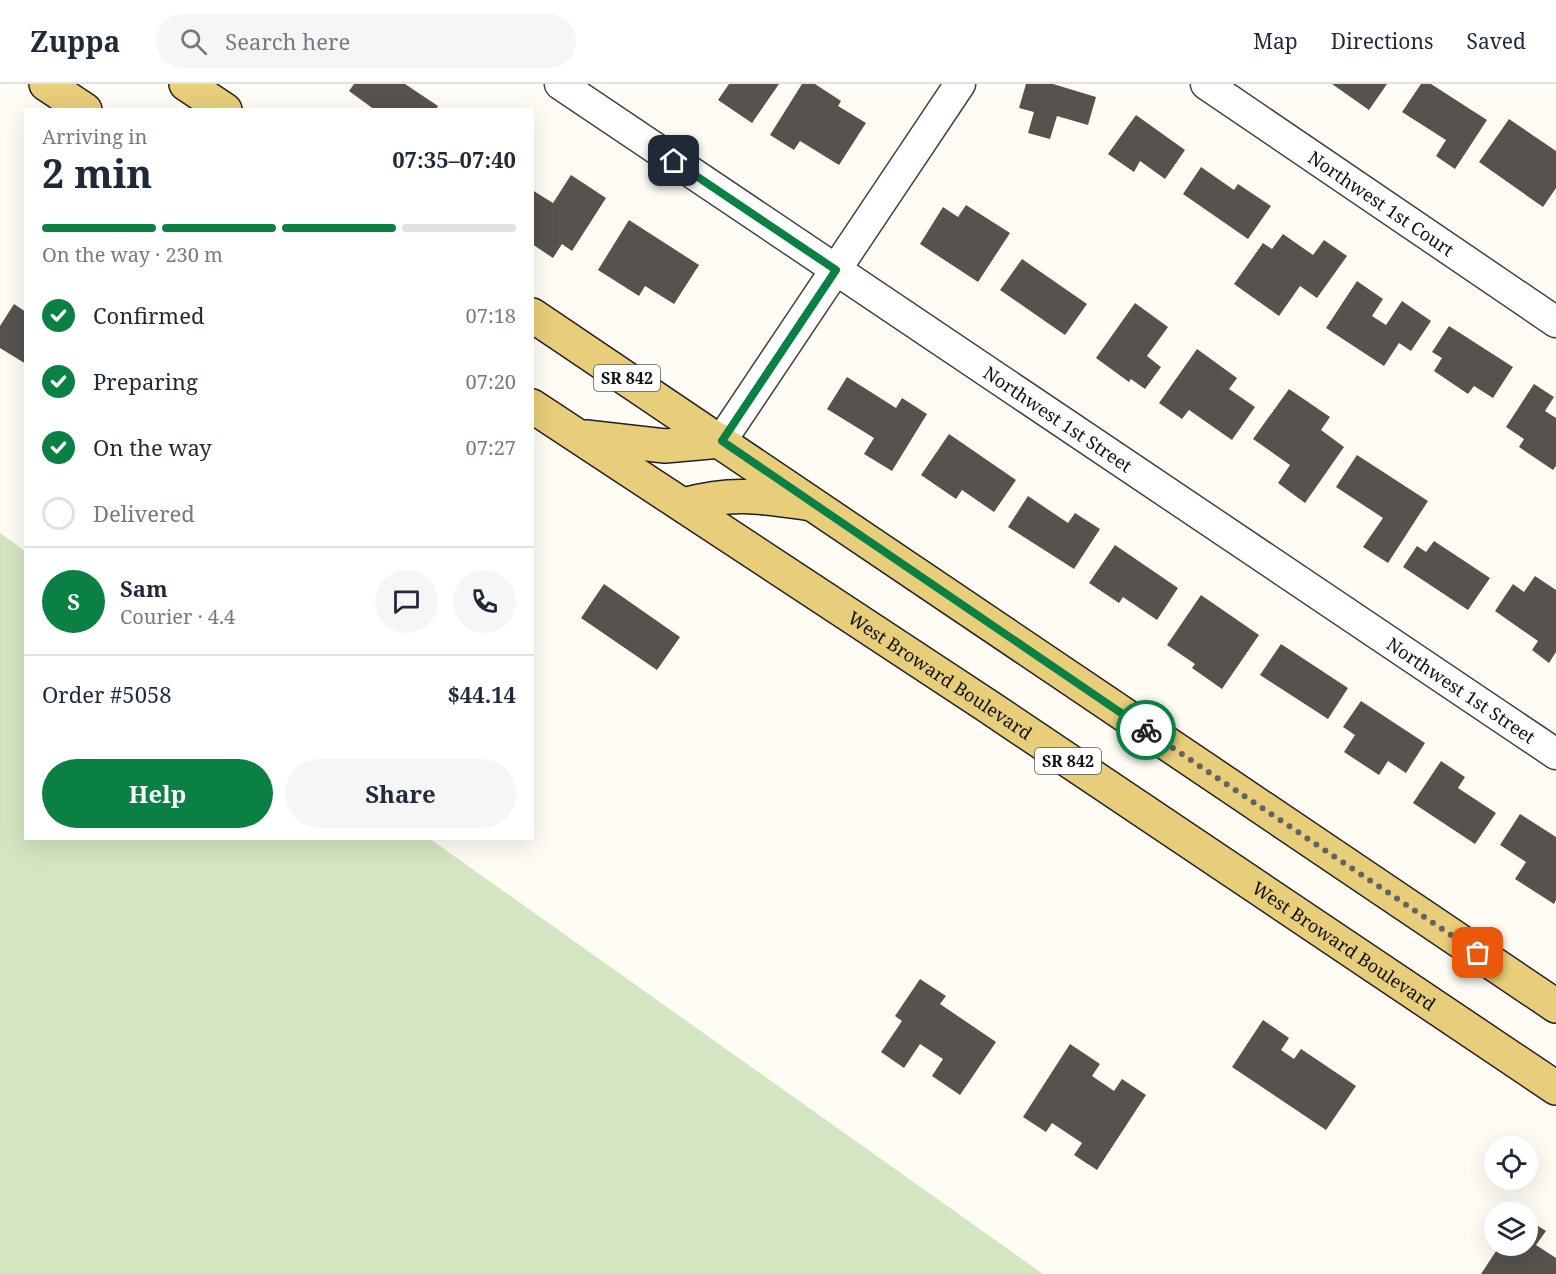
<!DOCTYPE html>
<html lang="en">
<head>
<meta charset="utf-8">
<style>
  body { margin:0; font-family:"Noto Serif",serif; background:#f6f6f7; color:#1f2937; height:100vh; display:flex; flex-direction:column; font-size:22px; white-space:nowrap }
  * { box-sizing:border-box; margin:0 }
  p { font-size:20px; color:#747a83 }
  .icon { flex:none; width:33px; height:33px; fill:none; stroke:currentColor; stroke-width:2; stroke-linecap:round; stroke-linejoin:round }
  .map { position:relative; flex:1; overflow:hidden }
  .drawer { position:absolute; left:24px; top:24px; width:510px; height:732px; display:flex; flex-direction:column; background:#fff; border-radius:0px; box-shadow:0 6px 24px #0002 }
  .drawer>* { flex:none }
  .buttons { position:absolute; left:1484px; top:1052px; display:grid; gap:12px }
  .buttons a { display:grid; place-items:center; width:54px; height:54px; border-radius:50%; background:#fff; box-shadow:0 6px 24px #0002; font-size:30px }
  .pin { position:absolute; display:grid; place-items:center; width:51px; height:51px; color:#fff; margin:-26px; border-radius:12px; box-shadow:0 3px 9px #0006 }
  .courier { position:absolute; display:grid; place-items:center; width:60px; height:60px; margin:-30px; border:4px solid #0b8043; border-radius:50%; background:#fff; color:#222; box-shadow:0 2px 8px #0007 }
  .overview em { font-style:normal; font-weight:700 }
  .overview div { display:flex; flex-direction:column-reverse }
  .overview { display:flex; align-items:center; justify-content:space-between; height:102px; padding:0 18px }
  h1 { font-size:39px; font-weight:700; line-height:45px }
  .bar { display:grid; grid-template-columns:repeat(4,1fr); gap:9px 6px; align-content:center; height:72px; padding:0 18px }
  .bar i { height:8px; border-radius:4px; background:#e0e1e3 }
  .bar .on { background:#0b8043 }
  .bar p { grid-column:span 4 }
  .line { display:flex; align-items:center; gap:15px; padding:0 18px; border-top:2px solid #e0e1e3 }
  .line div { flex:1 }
  .round { display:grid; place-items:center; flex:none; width:63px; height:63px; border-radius:32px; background:#f6f6f7 }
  ol { padding:0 18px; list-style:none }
  li { display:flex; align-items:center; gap:18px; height:66px }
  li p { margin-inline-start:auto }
  li .icon { padding:6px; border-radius:50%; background:#0b8043; color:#fff; stroke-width:4 }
  li:last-child { color:#747a83 }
  li i { width:33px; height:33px; border:3px solid #e0e1e3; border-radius:50% }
  .cta { display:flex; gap:12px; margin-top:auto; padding:12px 18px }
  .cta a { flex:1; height:69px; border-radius:36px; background:#0b8043; color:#fff; font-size:24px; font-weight:700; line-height:69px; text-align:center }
  .cta a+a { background:#f6f6f7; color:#1f2937 }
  header { display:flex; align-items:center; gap:36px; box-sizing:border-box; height:84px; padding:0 30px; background:#fff; border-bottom:2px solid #e0e1e3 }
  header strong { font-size:28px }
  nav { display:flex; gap:33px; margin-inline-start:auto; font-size:21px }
  .search { width:420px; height:54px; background:#f6f6f7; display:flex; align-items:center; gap:15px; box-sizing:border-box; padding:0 21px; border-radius:33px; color:#747a83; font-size:22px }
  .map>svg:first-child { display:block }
  .green { fill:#d4e5c1 }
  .building { fill:#57524e }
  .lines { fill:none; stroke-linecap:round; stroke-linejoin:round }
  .minor-casing { stroke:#434343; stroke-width:33 }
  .major-casing { stroke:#212121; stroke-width:36 }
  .minor { stroke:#fff; stroke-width:30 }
  .major { stroke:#e8ce7a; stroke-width:33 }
  .done { stroke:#636360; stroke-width:6; stroke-dasharray:0 10.8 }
  .route { stroke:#0b8043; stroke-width:8 }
  .labels { text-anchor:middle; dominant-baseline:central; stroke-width:6; stroke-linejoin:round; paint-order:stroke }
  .shield { fill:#fff; stroke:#585858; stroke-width:1.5 }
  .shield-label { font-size:16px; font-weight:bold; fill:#101010 }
  .street-label { font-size:18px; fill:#101010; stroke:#fff }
</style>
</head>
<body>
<header>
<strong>Zuppa</strong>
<div class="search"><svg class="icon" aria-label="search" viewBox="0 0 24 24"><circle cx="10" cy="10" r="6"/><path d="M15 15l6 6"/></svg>Search here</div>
<nav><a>Map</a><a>Directions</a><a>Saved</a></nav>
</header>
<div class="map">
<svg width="1556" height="1190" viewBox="0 0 1556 1190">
  <rect width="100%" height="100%" fill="#fefcf5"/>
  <path class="green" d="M0,449L25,467L26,754L430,755L1043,1190H0Z"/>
  <path class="building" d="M354,0H405L438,22L435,26H375L349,7Z
    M729,0H779L752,39L718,16Z
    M802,0H815L841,17L838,22L866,39L839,81L800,57L794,66L770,51Z
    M1026,0H1053L1096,13L1088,41L1057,32L1050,55L1028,49L1034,28L1019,24Z
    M1332,0H1387L1369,26Z
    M1421,0H1431L1487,36L1455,85L1436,72L1446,56L1402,28Z
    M1136,31L1185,66L1165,95L1140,77L1134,88L1108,70Z
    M1509,35L1556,67V104L1543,123L1479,78Z
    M1201,83L1234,106L1238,100L1271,122L1248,155L1183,110Z
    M571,91L606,114L572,167L562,160L553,174L532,160V106L553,119Z
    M966,121L1010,149L978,198L920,160L943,123L958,133Z
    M629,136L699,181L674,220L645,202L639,212L598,186Z
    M1283,150L1313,171L1324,156L1347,172L1317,214L1300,202L1279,232L1234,200L1263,159L1272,165Z
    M1022,175L1087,220L1065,251L1000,206Z
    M1357,197L1383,215L1372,232L1386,241L1402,217L1431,237L1411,267L1399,259L1384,282L1326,244Z
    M1135,219L1168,243L1147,272L1161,283L1145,305L1131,295L1129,298L1096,274Z
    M14,220L26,228V280L0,264V242Z
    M1449,242L1513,283L1493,314L1474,302L1468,310L1434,287L1442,274L1432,268Z
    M1197,265L1237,294L1229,305L1255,323L1232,356L1189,326L1182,335L1159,319Z
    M847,293L896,324L902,314L927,330L892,387L864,370L874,354L827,325Z
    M1534,300L1554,313L1545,327L1556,334V382L1553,386L1519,363L1524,355L1506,343Z
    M1289,305L1330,333L1321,346L1344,363L1305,419L1278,399L1290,381L1253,355Z
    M949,350L1016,396L994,428L962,406L956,415L921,391Z
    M1357,371L1428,417L1388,479L1363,463L1383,434L1336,403Z
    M1028,412L1068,439L1075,429L1100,445L1074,485L1008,443Z
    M1434,457L1490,494L1468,526L1403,483L1417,462L1426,468Z
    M1115,461L1178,504L1157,536L1123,513L1119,519L1089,499Z
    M1535,492L1556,506V568L1549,579L1532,566L1538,557L1495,527L1513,500L1524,508Z
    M604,500L680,553L657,586L581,534Z
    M1201,511L1259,551L1222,605L1192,584L1195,580L1167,561Z
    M1281,560L1348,604L1328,635L1260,591Z
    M1361,617L1425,659L1406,689L1388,677L1379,691L1344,668L1355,651L1343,643Z
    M1441,677L1465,693L1458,704L1496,729L1475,760L1413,719Z
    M1520,730L1556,753V816L1554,820L1515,795L1526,778L1500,761Z
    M920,895L946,912L940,920L996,958L960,1011L932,992L943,975L920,960L904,984L881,968L902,937L895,932Z
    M1263,936L1289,954L1281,966L1294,975L1301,965L1356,1002L1326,1046L1232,983Z
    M1070,960L1100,980L1092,992L1114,1007L1122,995L1146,1011L1097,1086L1074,1071L1082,1059L1052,1039L1046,1048L1023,1033Z
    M1527,1135L1546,1147L1536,1161L1556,1174V1190H1481L1500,1161H1527Z"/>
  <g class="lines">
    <defs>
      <g id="minor">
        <path id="s1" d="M560,0L1556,670"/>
        <path id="s2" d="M1206,0L1556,238"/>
        <path d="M721,357L960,0"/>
      </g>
      <g id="major">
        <path d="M46,0L85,26"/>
        <path d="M186,0L225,26"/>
        <path d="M532,231L1556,922"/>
        <path id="s3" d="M532,322L986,621L1556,1004"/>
        <path d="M586,353L665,362L721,357"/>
        <path d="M683,421C731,408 757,412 805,419"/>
      </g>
    </defs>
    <use href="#minor" class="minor-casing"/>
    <use href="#major" class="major-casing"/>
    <use href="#minor" class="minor"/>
    <use href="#major" class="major"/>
  </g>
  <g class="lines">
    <path class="done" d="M1146,646L1478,869"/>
    <path class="route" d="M674,77L836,186L722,357L1146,646"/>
  </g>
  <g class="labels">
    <g class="shield">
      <rect x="594" y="281" width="66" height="26" rx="4.5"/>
      <rect x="1035" y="664" width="66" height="26" rx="4.5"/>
    </g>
    <g class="shield-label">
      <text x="627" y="294">SR 842</text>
      <text x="1068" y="677">SR 842</text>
    </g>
    <g class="street-label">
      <text stroke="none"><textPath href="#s2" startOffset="212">Northwest 1st Court</textPath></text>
      <text stroke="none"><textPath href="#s1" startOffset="600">Northwest 1st Street</textPath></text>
      <text stroke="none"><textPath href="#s3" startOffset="489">West Broward Boulevard</textPath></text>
      <text stroke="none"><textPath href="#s1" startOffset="1086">Northwest 1st Street</textPath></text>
      <text stroke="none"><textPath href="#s3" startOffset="975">West Broward Boulevard</textPath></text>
    </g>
  </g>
</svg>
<div class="buttons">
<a><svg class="icon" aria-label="locate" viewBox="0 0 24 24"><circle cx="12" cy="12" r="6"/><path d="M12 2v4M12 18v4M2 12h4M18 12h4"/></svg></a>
<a><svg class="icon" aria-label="layers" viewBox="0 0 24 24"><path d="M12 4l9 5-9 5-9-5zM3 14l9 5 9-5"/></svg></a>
</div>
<div class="pin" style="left:1478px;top:869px;background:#ea580c"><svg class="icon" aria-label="bag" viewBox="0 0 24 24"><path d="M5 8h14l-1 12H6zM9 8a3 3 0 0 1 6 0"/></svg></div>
<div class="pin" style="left:674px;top:77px;background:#1f2937"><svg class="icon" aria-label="home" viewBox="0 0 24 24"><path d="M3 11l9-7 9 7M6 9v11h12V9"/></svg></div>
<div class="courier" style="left:1146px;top:646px"><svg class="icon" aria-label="bike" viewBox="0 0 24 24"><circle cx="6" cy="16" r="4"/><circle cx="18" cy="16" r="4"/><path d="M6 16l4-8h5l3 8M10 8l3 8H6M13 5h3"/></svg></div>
<section class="drawer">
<div class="overview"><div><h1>2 min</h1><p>Arriving in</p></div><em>07:35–07:40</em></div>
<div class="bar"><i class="on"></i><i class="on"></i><i class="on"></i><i></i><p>On the way · 230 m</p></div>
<ol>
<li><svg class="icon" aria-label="check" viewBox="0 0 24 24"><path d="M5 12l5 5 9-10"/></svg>Confirmed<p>07:18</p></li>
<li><svg class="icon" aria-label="check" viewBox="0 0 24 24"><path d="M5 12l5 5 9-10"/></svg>Preparing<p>07:20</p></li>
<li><svg class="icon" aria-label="check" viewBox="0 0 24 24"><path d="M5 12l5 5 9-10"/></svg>On the way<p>07:27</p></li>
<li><i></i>Delivered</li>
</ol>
<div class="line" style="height:108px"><b class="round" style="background:#0b8043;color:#fff">S</b><div><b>Sam</b><p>Courier · 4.4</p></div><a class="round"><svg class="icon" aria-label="chat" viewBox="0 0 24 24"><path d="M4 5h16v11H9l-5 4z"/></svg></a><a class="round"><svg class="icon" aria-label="phone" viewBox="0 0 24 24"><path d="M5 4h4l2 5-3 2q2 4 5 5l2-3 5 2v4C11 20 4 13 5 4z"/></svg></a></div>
<div class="line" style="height:78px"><div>Order #5058</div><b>$44.14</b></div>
<div class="cta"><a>Help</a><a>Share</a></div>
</section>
</div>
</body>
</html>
